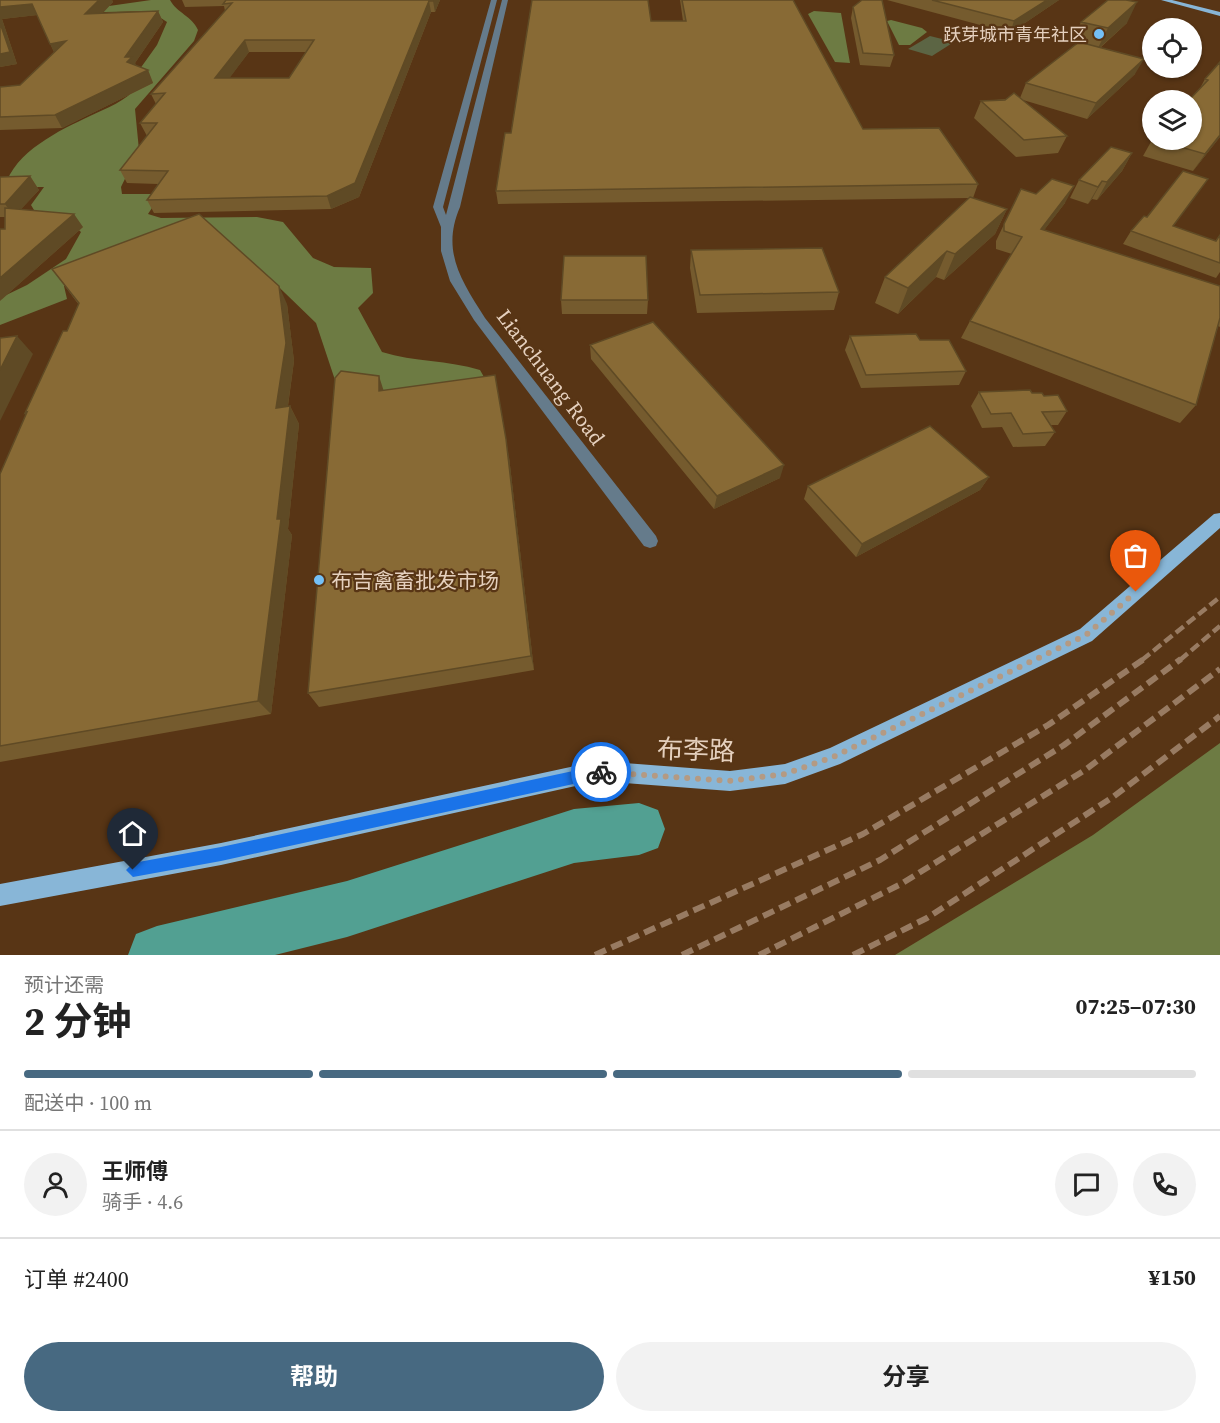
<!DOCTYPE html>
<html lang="zh">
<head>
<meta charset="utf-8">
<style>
  body { margin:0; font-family:"Source Serif 4","Noto Sans SC",serif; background:#f2f2f2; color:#222; height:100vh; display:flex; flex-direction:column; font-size:22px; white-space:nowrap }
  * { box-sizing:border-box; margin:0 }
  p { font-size:20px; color:#767676 }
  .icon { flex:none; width:33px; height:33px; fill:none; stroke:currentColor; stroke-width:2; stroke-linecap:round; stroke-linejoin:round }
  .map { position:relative; height:955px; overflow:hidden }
  .panel { display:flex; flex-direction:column; background:#fff; flex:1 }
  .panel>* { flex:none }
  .tools { position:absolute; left:1142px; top:18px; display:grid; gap:12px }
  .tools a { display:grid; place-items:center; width:60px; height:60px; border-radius:50%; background:#fff; box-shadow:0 2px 4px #0004; font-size:30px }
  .pin { position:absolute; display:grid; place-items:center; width:51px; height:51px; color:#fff; margin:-62px -26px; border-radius:50% 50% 50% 0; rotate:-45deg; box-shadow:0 0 6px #0007 }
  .pin .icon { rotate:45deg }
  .courier { position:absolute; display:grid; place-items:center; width:60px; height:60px; margin:-30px; border:4px solid #1a73e8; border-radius:50%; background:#fff; color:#222; box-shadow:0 2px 8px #0007 }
  .overview em { font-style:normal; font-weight:700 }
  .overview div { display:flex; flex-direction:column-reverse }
  .overview { display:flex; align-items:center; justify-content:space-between; height:102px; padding:0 24px }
  h1 { font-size:39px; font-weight:700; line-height:45px }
  .bar { display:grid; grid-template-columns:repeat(4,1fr); gap:9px 6px; align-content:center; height:72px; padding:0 24px }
  .bar i { height:8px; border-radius:4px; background:#e0e0e0 }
  .bar .selected { background:#476981 }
  .bar p { grid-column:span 4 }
  .line { display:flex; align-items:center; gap:15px; padding:0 24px; border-top:2px solid #e0e0e0 }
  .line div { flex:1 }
  .round { display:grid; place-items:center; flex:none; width:63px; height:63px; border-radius:32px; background:#f2f2f2 }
  .action { display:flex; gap:12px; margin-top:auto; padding:12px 24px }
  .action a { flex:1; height:69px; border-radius:36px; background:#476981; color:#fff; font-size:24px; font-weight:700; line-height:69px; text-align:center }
  .action a+a { background:#f2f2f2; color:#222 }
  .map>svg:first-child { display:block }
  .green { fill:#5c6544 }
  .forest { fill:#6d7b43 }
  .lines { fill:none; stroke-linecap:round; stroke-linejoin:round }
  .river { fill:#52a092; fill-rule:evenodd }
  .minor { fill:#657b8b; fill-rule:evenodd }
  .major { fill:#88b6d7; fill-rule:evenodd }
  .rail-far1 { stroke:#987b62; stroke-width:4.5; stroke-dasharray:10 4.5; stroke-linecap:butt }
  .rail { stroke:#987b62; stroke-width:6; stroke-dasharray:12 6; stroke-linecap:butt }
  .wall { fill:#755b2e; fill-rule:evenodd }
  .shaded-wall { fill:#5f4a25 }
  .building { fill:#886a35; stroke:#5f4a25; stroke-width:1.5; fill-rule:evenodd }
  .route { fill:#1a73e8 }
  .done { stroke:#b49a83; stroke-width:6; stroke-dasharray:0 10.8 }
  .poi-dot { fill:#74c0f6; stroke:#583515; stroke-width:2 }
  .labels { text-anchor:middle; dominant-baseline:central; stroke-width:4.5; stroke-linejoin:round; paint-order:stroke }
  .far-poi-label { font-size:18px; fill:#e5d0be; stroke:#583515; text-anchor:end }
  .street-label { font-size:21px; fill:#e5d0be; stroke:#583515 }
  .poi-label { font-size:21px; fill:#e5d0be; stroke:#583515; text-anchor:start }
  .near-street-label { font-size:26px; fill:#e5d0be; stroke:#583515 }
</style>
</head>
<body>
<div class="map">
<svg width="1220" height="955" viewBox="0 0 1220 955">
  <rect width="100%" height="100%" fill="#583515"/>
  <path class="green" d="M930,36L954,42L932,56L908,49Z"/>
  <path class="forest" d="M151,0H170C177,13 192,16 198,30L194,41L135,109L139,150L121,187L122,194H161L148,214L161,218L257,217L283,222L313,258L334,267L371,268L373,293L358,308L382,352C414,362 448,360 480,370L484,377L407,401L335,380L316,323L255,264L216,235L64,286L67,299L0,325V298L27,285L66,259L81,232L71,223L37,215L31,205L44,187H5C14,152 60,130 90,116C107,108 126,101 138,86L137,73L157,45L167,22L150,11L60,13Z
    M814,11L841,13L850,63L835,62L808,14Z
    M891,20L922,28L927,32L910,45H899L887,21Z
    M1220,743V955H895L1093,835Z"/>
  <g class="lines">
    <path class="river" d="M639,803L658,810L665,829L658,848L639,855L574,863L347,937L275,955H128L136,934L157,926L347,881L574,809Z"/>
    <path class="minor" d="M491,0H497L443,207L446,215L502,0H508L460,207C441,251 461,280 485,318L656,536L658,541L656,546L650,548L644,546L474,320L450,281L441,251V227L433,207Z"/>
    <path class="major" d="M1161,0H1172L1220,12V16Z
      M1220,513V528L1092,641L840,764L785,784L730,791L598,781L221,865L0,906V884L221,843L598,761L730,771L785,764L830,748L1080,629L1214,514Z"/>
    <path class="rail-far1" d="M1142,660L1220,597
      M1180,660L1220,626"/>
    <path class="rail" d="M595,955L863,834L1048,725L1144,659
      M682,955L880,860L1064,745L1181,659
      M759,955L901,884L1085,770L1220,669
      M853,955L927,918L1113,797L1220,716"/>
  </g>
  <path class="wall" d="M0,0H112L113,2L102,13L158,11L163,22L135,63L136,66L148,70L153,83L62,128L0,130V87L20,85L54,52L37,15L2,19L17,64L0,67Z
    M182,0H440L435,12H431L359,197L331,209L154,213L147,200L158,184L127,183L120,170L147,136L140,123L156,104L151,94L225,11L224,6L185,7ZM249,52H306L289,78H229Z
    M680,0H793L863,129L978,184L973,198L1007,209L995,234L944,280L936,277L898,314L875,303L885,277L969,198L498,204L496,191L511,133L651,21H683Z
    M887,0H1059L1010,33Z
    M853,7L894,55L890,67L860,65L851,18Z
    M1081,22L1127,23L1100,48L1135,74L1087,119L1023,100L1067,136L1058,153L1016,157L974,118L981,101L1020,98L1026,83L1076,44L1071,43Z
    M1220,62V137L1193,171L1143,156L1152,140H1191L1199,90L1205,79Z
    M1132,153L1122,171L1097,200L1092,199L1088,204L1070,198L1079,180Z
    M30,176L39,190L21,209L83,227L2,299L5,217H0V177Z
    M1021,189L1065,203L1044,230L1220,286V327L1218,326L1196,405L1180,423L961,338L970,321L1012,254L996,249V241Z
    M1174,226L1215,241L1220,235V272L1216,278L1123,244L1131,231Z
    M691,250L839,292L834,310L697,313L690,268Z
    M52,269L287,304L294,361L288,406H290L299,424L288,529L292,535L271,714L0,762V474L26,415L25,413L67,331L79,305Z
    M561,300H648L647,314H562Z
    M850,336L920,340L966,371L959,385L861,388L845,350Z
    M590,345L780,478L714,509L591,359Z
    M384,390L509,457L534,670L319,707L308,693Z
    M979,392L1032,393L1044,396L1067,411L1058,425H1050L1055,432L1045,446L1013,447L1002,427L982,428L971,406Z
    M989,477L980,490L856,557L804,499L808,486Z"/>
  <path class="shaded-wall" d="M99,0H112L113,2L91,26L85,14Z
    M433,0H440L435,12L433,1Z
    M1047,0H1059L1010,33L1014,21Z
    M429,1L431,12L359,197L331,209L327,196Z
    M1137,2L1127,23L1097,50L1108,28Z
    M32,4L38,15L2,19L17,64L0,67V7Z
    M158,11L163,22L135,63L138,69L133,74L125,57Z
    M245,40L249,52L220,91L215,78Z
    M66,41L56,56L50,44Z
    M1144,59L1135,74L1087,119L1096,103Z
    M148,70L153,83L62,128L55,115Z
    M1220,135V137L1193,171L1205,154Z
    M1132,153L1122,171L1097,200L1107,182Z
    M30,176L39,190L14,217L5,204Z
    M1102,181L1092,199L1088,204L1098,187Z
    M1074,186L1065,203L1032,246L1041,229Z
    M1007,209L995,234L944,280L955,254Z
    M74,214L83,227L0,301V278Z
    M947,251L936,277L898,314L908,288Z
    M279,286L287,304L294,361L285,426L276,408Z
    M17,336L33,354L0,421V370Z
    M379,376L385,395L379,391Z
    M290,406L299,424L288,529L292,535L271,714L258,701L277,519Z
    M506,439L509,457L534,670L531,656Z
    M784,465L780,478L714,509L717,496Z
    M989,477L980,490L856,557L862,544Z"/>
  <path class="building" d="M0,0H99L85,14L158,11L125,57H132L127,62L148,70L55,115L0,117V87L20,85L66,41L50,44L32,4L0,7Z
    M226,0H433V1H429L355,183L327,196L147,200L168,171L120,170L157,123H140L165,93L151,94L232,3L223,4ZM245,40H314L289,78H215Z
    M532,0H648L651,21H686L682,0H793L863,129L939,128L978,184L496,191L505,133H511Z
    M862,0H882L894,55L863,53L853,7Z
    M932,0H1047L1014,21Z
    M1108,0H1126L1137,2L1108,28L1081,22Z
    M0,23L10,52L0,54Z
    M1079,42L1144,59L1096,103L1026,83Z
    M1220,62V135L1205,154L1156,140H1191V100H1189L1208,80L1205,79Z
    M1014,93L1067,136L1024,140L981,101L1005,100Z
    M1111,147L1132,153L1107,182L1102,181L1098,187L1079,180Z
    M1183,171L1208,179L1173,226L1216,241L1220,235V263L1131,231L1144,216L1147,217Z
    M30,176L5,204H0V177Z
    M1052,179L1074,186L1041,229L1220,286V318L1196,405L970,321L1022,237L1004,231V224L1021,189L1036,194Z
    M970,197L1007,209L955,254L947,251L908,288L885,277Z
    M5,208L74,214L0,278V229H5Z
    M199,214L279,286L286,343L276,408L290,406L277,519H281L258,701L0,746V474L27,412L25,413L63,331H67L79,303L52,269Z
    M822,248L839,292L700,295L691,250Z
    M564,256H646L648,300H561Z
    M653,322L784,465L717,496L590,345Z
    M916,334L920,340H949L966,371L866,375L850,336Z
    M17,336L0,370V338Z
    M341,371L379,376V391L495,375L506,439L531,656L308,693L335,378Z
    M1030,390L1032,393H1042L1044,396L1058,395L1067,411L1042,412L1055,432L1023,434L1011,413L991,414L979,392Z
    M930,426L989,477L862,544L808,486Z"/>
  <path class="route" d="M601,765L608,772L601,778L221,861L133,877L126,870L133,863L221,847Z"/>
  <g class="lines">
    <path class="done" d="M601,772L729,781L785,774L833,757L1086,635L1136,592"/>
  </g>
  <g class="poi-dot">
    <circle cx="1099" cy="34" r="6"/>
    <circle cx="319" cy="580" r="6"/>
  </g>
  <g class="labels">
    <g class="far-poi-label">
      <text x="1087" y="34">跃芽城市青年社区</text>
    </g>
    <g class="street-label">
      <text transform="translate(551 377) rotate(53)">Lianchuang Road</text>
    </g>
    <g class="poi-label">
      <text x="331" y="580">布吉禽畜批发市场</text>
    </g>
    <g class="near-street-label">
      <text transform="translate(696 750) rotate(2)">布李路</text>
    </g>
  </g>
</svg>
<div class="tools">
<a><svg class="icon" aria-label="locate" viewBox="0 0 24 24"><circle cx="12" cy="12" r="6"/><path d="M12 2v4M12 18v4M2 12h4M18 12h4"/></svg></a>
<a><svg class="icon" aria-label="layers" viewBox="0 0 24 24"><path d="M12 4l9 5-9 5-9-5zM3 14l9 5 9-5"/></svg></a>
</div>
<div class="pin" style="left:1136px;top:592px;background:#ea580c"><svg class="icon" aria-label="bag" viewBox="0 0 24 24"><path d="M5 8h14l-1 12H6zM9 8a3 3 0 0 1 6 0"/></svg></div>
<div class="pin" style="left:133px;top:870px;background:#1f2937"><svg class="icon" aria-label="home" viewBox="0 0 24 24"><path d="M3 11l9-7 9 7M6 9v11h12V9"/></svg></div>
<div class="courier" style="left:601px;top:772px"><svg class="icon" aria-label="bike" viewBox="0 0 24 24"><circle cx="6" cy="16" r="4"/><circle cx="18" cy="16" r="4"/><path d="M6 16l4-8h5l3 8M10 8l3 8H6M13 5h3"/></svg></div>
</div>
<section class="panel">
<div class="overview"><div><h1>2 分钟</h1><p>预计还需</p></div><em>07:25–07:30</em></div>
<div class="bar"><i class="selected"></i><i class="selected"></i><i class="selected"></i><i></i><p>配送中 · 100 m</p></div>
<div class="line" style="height:108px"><a class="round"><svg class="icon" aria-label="person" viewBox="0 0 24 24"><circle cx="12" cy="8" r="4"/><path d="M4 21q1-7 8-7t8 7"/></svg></a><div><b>王师傅</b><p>骑手 · 4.6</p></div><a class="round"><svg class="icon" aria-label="chat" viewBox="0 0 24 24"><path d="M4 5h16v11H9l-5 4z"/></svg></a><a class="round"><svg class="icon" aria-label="phone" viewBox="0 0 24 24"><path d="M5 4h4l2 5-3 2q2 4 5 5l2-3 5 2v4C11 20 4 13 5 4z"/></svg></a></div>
<div class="line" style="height:78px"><div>订单 #2400</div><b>¥150</b></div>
<div class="action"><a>帮助</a><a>分享</a></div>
</section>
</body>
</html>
